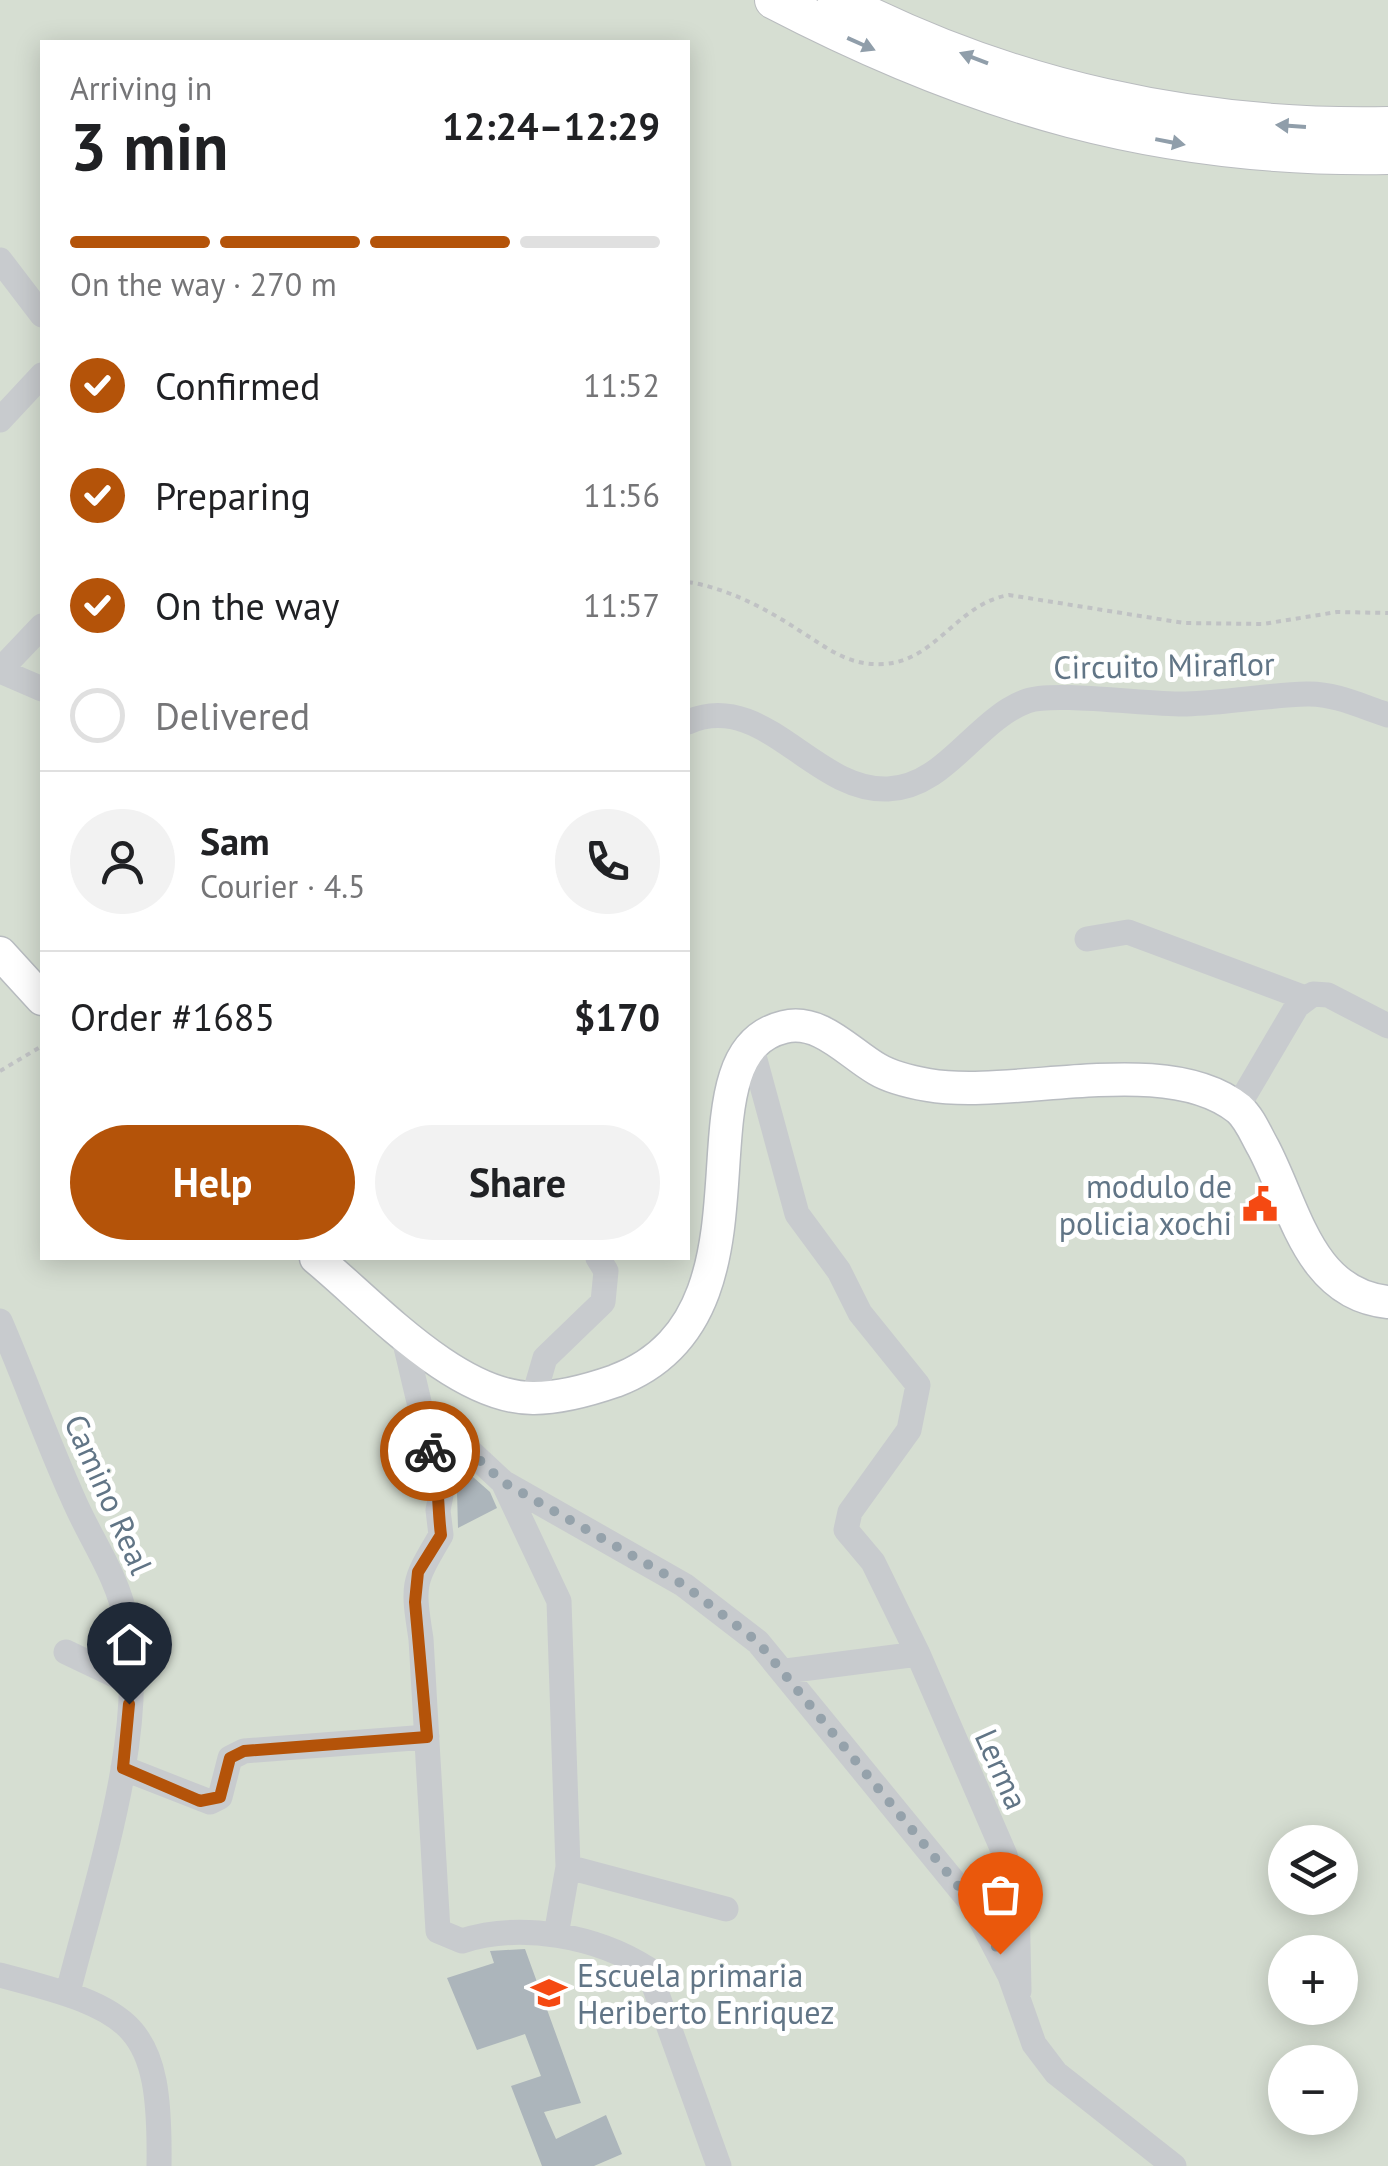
<!DOCTYPE html>
<html lang="en">
<head>
<meta charset="utf-8">
<style>
  body { margin:0; font-family:"PT Sans",sans-serif; background:#f2f2f2; color:#202124; height:100vh; display:flex; flex-direction:column; font-size:38px; white-space:nowrap }
  * { box-sizing:border-box; margin:0 }
  p { font-size:32px; color:#757577 }
  .icon { flex:none; width:55px; height:55px; fill:none; stroke:currentColor; stroke-width:2; stroke-linecap:round; stroke-linejoin:round }
  .map { position:relative; flex:1; overflow:hidden }
  .sheet { position:absolute; left:40px; top:40px; width:650px; height:1220px; display:flex; flex-direction:column; background:#fff; border-radius:0px; box-shadow:0 5px 25px #0003 }
  .sheet>* { flex:none }
  .controls { position:absolute; left:1268px; top:1825px; display:grid; gap:20px }
  .controls a { display:grid; place-items:center; width:90px; height:90px; border-radius:50%; background:#fff; box-shadow:0 5px 25px #0003; font-size:50px }
  .pin { position:absolute; display:grid; place-items:center; width:85px; height:85px; color:#fff; margin:-102px -42px; border-radius:50% 50% 50% 0; rotate:-45deg; box-shadow:0 0 10px #0007 }
  .pin .icon { rotate:45deg }
  .courier { position:absolute; display:grid; place-items:center; width:100px; height:100px; margin:-50px; border:8px solid #b45309; border-radius:50%; background:#fff; color:#222; box-shadow:0 2px 12px #0007 }
  .headline em { font-style:normal; font-weight:600 }
  .headline div { display:flex; flex-direction:column-reverse }
  .headline { display:flex; align-items:center; justify-content:space-between; height:170px; padding:0 30px }
  h1 { font-size:65px; font-weight:600; line-height:75px }
  .bar { display:grid; grid-template-columns:repeat(4,1fr); gap:15px 10px; align-content:center; height:120px; padding:0 30px }
  .bar i { height:12px; border-radius:8px; background:#e0e0e0 }
  .bar .active { background:#b45309 }
  .bar p { grid-column:span 4 }
  .line { display:flex; align-items:center; gap:25px; padding:0 30px; border-top:2px solid #e0e0e0 }
  .line div { flex:1 }
  .round { display:grid; place-items:center; flex:none; width:105px; height:105px; border-radius:52px; background:#f2f2f2 }
  ol { padding:0 30px; list-style:none }
  li { display:flex; align-items:center; gap:30px; height:110px }
  li p { margin-inline-start:auto }
  li .icon { padding:10px; border-radius:50%; background:#b45309; color:#fff; stroke-width:4 }
  li:last-child { color:#757577 }
  li i { width:55px; height:55px; border:5px solid #e0e0e0; border-radius:50% }
  .cta { display:flex; gap:20px; margin-top:auto; padding:20px 30px }
  .cta a { flex:1; height:115px; border-radius:60px; background:#b45309; color:#fff; font-size:40px; font-weight:600; line-height:115px; text-align:center }
  .cta a+a { background:#f2f2f2; color:#202124 }
  .map>svg:first-child { display:block }
  .green { fill:#d6ded2; fill-rule:evenodd }
  .building { fill:#acb5bb }
  .lines { fill:none; stroke-linecap:round; stroke-linejoin:round }
  .major-casing { stroke:#b8bcc0; stroke-width:35 }
  .highway-casing { stroke:#b9bcbf; stroke-width:40 }
  .path { stroke:#c0c2c4; stroke-width:4; stroke-dasharray:5 5; stroke-linecap:butt }
  .minor { stroke:#c8cbce; stroke-width:25 }
  .major { stroke:#fff; stroke-width:32 }
  .highway { stroke:#fff; stroke-width:38 }
  .oneway { fill:#909eaa }
  .done { stroke:#95a2ab; stroke-width:10; stroke-dasharray:0 18 }
  .route { stroke:#b45309; stroke-width:12 }
  .labels { text-anchor:middle; dominant-baseline:central; stroke-width:10; stroke-linejoin:round; paint-order:stroke }
  .street-label { font-size:32px; fill:#617586; stroke:#fff }
  .poi-label { font-size:32px; fill:#617586; stroke:#fff; text-anchor:end }
</style>
</head>
<body>
<div class="map">
<svg width="1388" height="2166" viewBox="0 0 1388 2166">
  <rect width="100%" height="100%" fill="#f6f6f1"/>
  <path class="green" d="M0,0H1388V2166H0ZM42,42H688V1258H42ZM1285,1842H1340V1898H1285ZM1285,1952H1340V2008H1285ZM1285,2062H1340V2118H1285Z"/>
  <path class="building" d="M448,1455L490,1492L497,1508L458,1528L457,1491Z
    M525,1949L581,2103L544,2112L556,2139L606,2115L622,2154L594,2166H542L511,2086L541,2076L525,2034L477,2050L447,1978L494,1963L490,1951Z"/>
  <g class="lines">
    <defs>
      <path id="major" d="M0,953L42,999
        M316,1258C372,1304 457,1399 534,1398C561,1398 589,1390 615,1381C791,1315 667,1055 784,1027C820,1018 849,1053 877,1069C892,1078 911,1082 928,1085C1015,1100 1166,1050 1239,1109C1250,1119 1256,1135 1263,1147C1295,1207 1308,1294 1388,1302"/>
      <path id="highway" d="M774,0C976,105 1159,159 1388,155
        M837,0C1008,89 1196,130 1388,126"/>
    </defs>
    <use href="#major" class="major-casing"/>
    <use href="#highway" class="highway-casing"/>
    <path class="path" d="M688,582C727,588 767,609 800,631C829,649 848,666 884,664C936,661 958,603 1009,595L1184,623L1263,624L1337,612L1388,613
      M0,1071L42,1046"/>
    <path class="minor" d="M0,260L42,315
      M0,420L42,375
      M0,670L42,626
      M0,671L42,689
      M688,722C764,689 813,792 888,789C946,787 975,720 1027,701C1053,691 1150,705 1186,704C1227,703 1267,695 1307,694C1334,693 1363,707 1388,715
      M1087,939L1128,932L1305,998
      M751,1045L797,1214L839,1271L860,1313L918,1385L909,1430L850,1512L846,1530L873,1562L918,1654
      M1237,1108L1297,1006L1313,994L1328,995L1388,1026
      M0,1321C25,1379 46,1438 72,1496C90,1539 117,1574 126,1620C149,1731 95,1884 68,1992
      M402,1330L441,1495L438,1510L441,1535C413,1583 412,1582 421,1639L438,1931L462,1941C521,1922 597,1936 648,1969L719,2166
      M533,1399L545,1358L603,1302L606,1271L598,1258
      M423,1428L461,1443L503,1482L559,1601L568,1867L556,1935
      M503,1482L684,1585L758,1642L973,1905L1010,1976L1034,2044L1056,2073L1174,2166
      M66,1652L129,1682
      M786,1671L918,1654L1005,1855L1017,1896L1019,1991
      M123,1768L210,1802L220,1797L230,1758L244,1751L427,1737
      M568,1867L726,1909
      M0,1975C135,2010 161,2023 159,2166"/>
    <use href="#major" class="major"/>
    <use href="#highway" class="highway"/>
  </g>
  <defs><path id="oneway-solid" d="M-6-.8H1V-3.2L6.5 0L1 3.2V.8H-6Z" transform="scale(2.5)"/></defs>
  <g class="oneway">
    <use href="#oneway-solid" transform="translate(861 44) rotate(24)"/>
    <use href="#oneway-solid" transform="translate(974 58) rotate(-159)"/>
    <use href="#oneway-solid" transform="translate(1291 126) rotate(-176)"/>
    <use href="#oneway-solid" transform="translate(1170 142) rotate(11)"/>
  </g>
  <g class="lines">
    <path class="done" d="M430,1451L424,1428L461,1443L503,1482L684,1585L758,1642L973,1904L1000,1954"/>
    <path class="route" d="M129,1704L123,1768L200,1801L220,1797L230,1758L244,1751L427,1737L415,1602L418,1572L441,1535C437,1505 440,1480 430,1451"/>
  </g>
  <defs>
    <symbol id="civic-bare" viewBox="-9 -9 18 18"><path d="M-.6-6.5H3V-4.5H.6V-3L4-1V1h2V6H-6V1h2V-1L-.6-3ZM-1.2 2.5V6h2.4V2.5Z" fill="#f54912" stroke="#fff" stroke-width="2.5" paint-order="stroke"/></symbol>
    <symbol id="school-bare" viewBox="-9 -9 18 18"><path d="M0-5L7-2L0 1L-7-2ZM-4 1L0 2.5L4 1V4Q0 6-4 4Z" fill="#f54912" stroke="#fff" stroke-width="2.5" paint-order="stroke"/></symbol>
  </defs>
  <g fill-rule="evenodd">
    <use href="#civic-bare" x="1235" y="1179" width="50" height="50"/>
    <use href="#school-bare" x="524" y="1968" width="50" height="50"/>
  </g>
  <g class="labels">
    <g class="street-label">
      <text transform="translate(1164 665) rotate(-1)">Circuito Miraflor</text>
      <text transform="translate(109 1494) rotate(66)">Camino Real</text>
      <text transform="translate(1002 1769) rotate(66)">Lerma</text>
    </g>
    <g class="poi-label">
      <text x="1232" y="1186">modulo de<tspan x="1232" dy="37">policia xochi</tspan></text>
      <text x="577" y="1975" text-anchor="start">Escuela primaria<tspan x="577" dy="37">Heriberto Enriquez</tspan></text>
    </g>
  </g>
</svg>
<div class="controls">
<a><svg class="icon" aria-label="layers" viewBox="0 0 24 24"><path d="M12 4l9 5-9 5-9-5zM3 14l9 5 9-5"/></svg></a>
<a>+</a>
<a>−</a>
</div>
<div class="pin" style="left:1000px;top:1954px;background:#ea580c"><svg class="icon" aria-label="bag" viewBox="0 0 24 24"><path d="M5 8h14l-1 12H6zM9 8a3 3 0 0 1 6 0"/></svg></div>
<div class="pin" style="left:129px;top:1704px;background:#1f2937"><svg class="icon" aria-label="home" viewBox="0 0 24 24"><path d="M3 11l9-7 9 7M6 9v11h12V9"/></svg></div>
<div class="courier" style="left:430px;top:1451px"><svg class="icon" aria-label="bike" viewBox="0 0 24 24"><circle cx="6" cy="16" r="4"/><circle cx="18" cy="16" r="4"/><path d="M6 16l4-8h5l3 8M10 8l3 8H6M13 5h3"/></svg></div>
<section class="sheet">
<div class="headline"><div><h1>3 min</h1><p>Arriving in</p></div><em>12:24–12:29</em></div>
<div class="bar"><i class="active"></i><i class="active"></i><i class="active"></i><i></i><p>On the way · 270 m</p></div>
<ol>
<li><svg class="icon" aria-label="check" viewBox="0 0 24 24"><path d="M5 12l5 5 9-10"/></svg>Confirmed<p>11:52</p></li>
<li><svg class="icon" aria-label="check" viewBox="0 0 24 24"><path d="M5 12l5 5 9-10"/></svg>Preparing<p>11:56</p></li>
<li><svg class="icon" aria-label="check" viewBox="0 0 24 24"><path d="M5 12l5 5 9-10"/></svg>On the way<p>11:57</p></li>
<li><i></i>Delivered</li>
</ol>
<div class="line" style="height:180px"><a class="round"><svg class="icon" aria-label="person" viewBox="0 0 24 24"><circle cx="12" cy="8" r="4"/><path d="M4 21q1-7 8-7t8 7"/></svg></a><div><b>Sam</b><p>Courier · 4.5</p></div><a class="round"><svg class="icon" aria-label="phone" viewBox="0 0 24 24"><path d="M5 4h4l2 5-3 2q2 4 5 5l2-3 5 2v4C11 20 4 13 5 4z"/></svg></a></div>
<div class="line" style="height:130px"><div>Order #1685</div><b>$170</b></div>
<div class="cta"><a>Help</a><a>Share</a></div>
</section>
</div>
</body>
</html>
